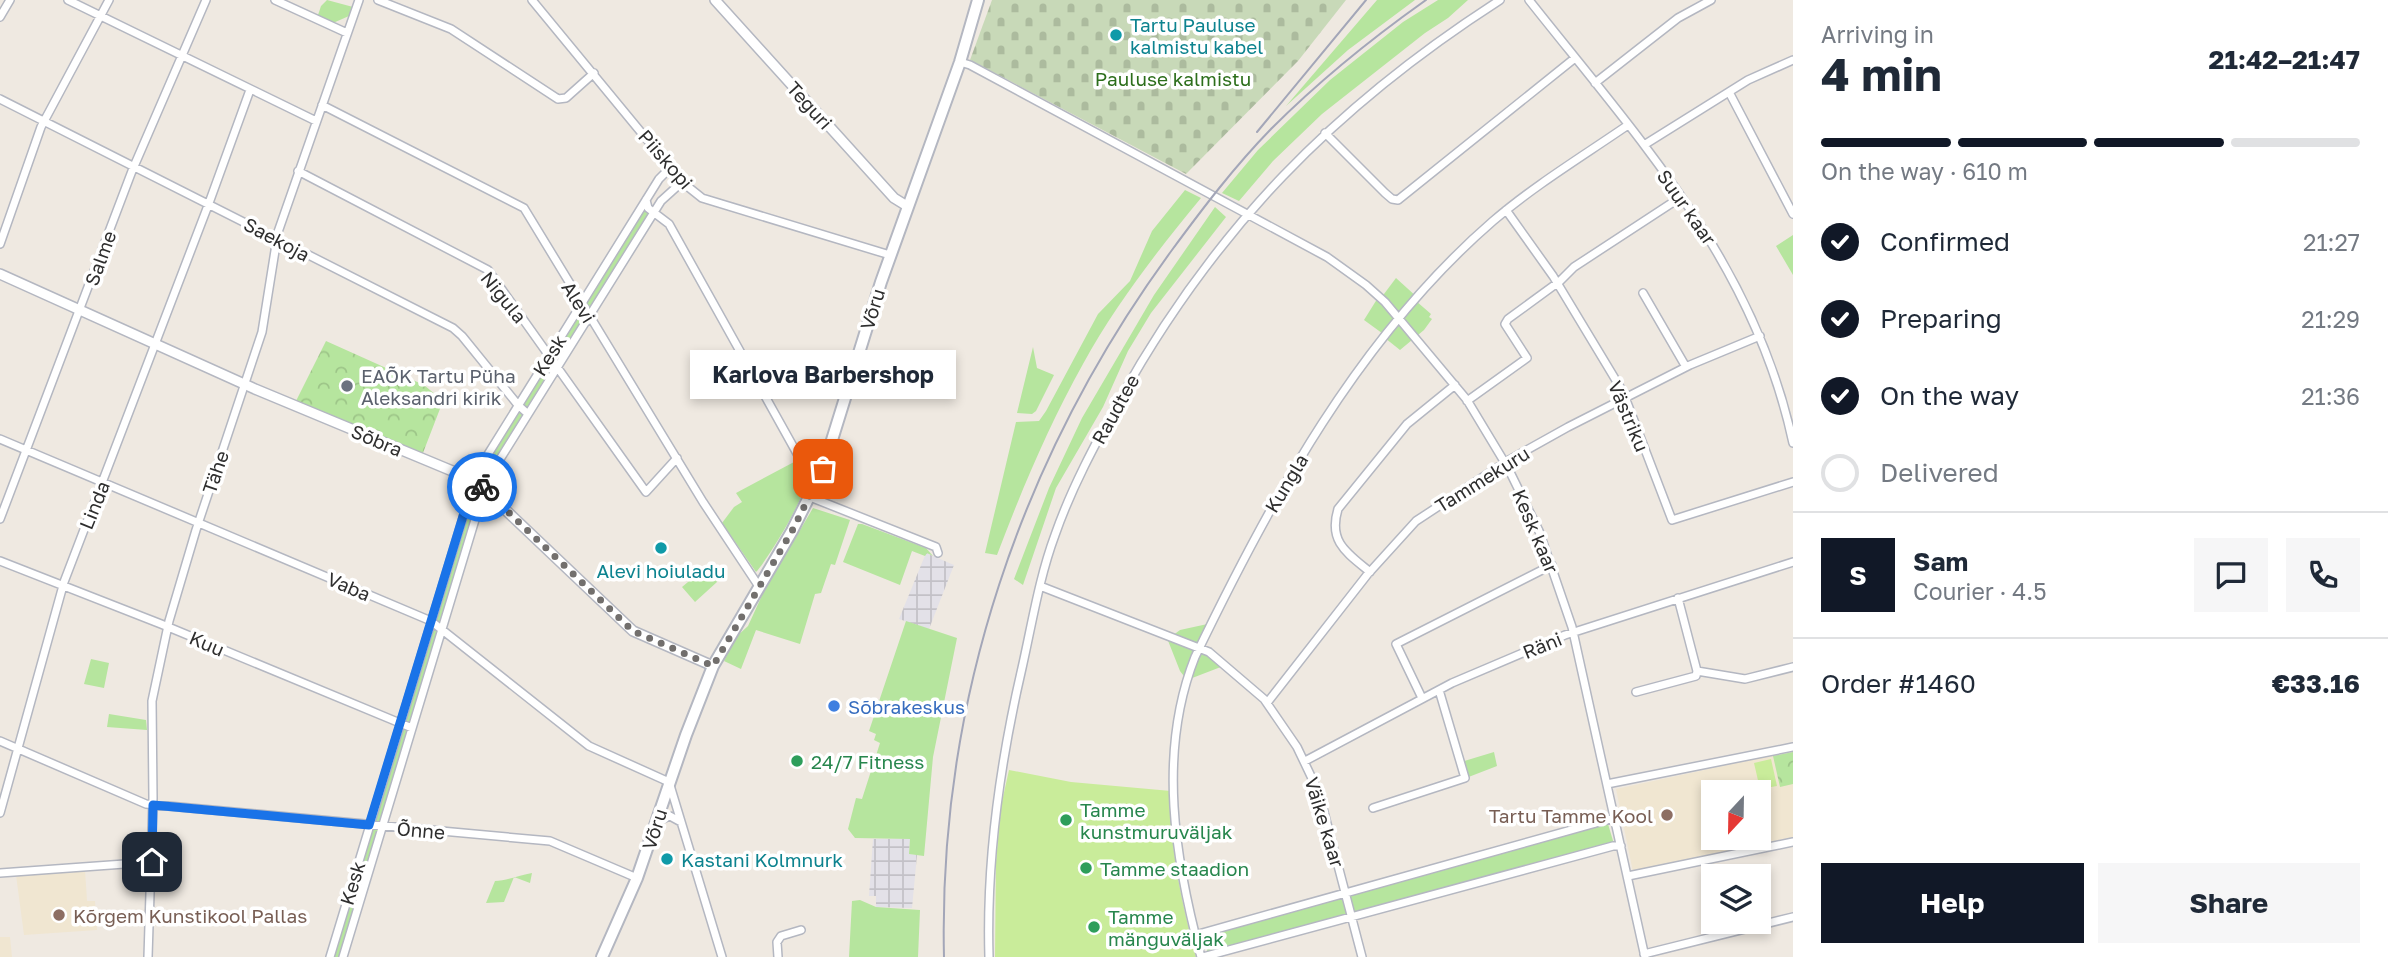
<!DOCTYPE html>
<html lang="en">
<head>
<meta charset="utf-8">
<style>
  body { margin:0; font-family:"Golos Text",sans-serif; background:#f6f6f7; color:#1f2937; height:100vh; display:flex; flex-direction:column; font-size:26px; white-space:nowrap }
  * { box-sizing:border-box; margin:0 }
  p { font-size:23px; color:#747a83 }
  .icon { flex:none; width:38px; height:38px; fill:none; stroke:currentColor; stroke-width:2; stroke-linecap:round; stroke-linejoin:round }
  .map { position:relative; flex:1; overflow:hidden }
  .panel { display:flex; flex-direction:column; background:#fff; width:595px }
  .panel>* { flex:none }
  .needle { width:46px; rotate:202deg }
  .buttons { position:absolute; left:1701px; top:780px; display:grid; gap:14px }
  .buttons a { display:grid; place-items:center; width:70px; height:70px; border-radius:0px; background:#fff; box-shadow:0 4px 10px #0003; font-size:35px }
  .pin { position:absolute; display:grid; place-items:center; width:60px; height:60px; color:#fff; margin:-30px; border-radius:14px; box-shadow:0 4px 10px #0006 }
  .courier { position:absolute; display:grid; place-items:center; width:70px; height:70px; margin:-35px; border:5px solid #1a73e8; border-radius:50%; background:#fff; color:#222; box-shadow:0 2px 9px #0007 }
  .bubble { position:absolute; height:49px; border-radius:0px; background:#fff; box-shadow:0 4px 10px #0003; font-size:23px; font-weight:700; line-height:49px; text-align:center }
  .summary em { font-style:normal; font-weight:700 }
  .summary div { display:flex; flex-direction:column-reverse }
  .summary { display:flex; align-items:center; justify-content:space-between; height:119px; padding:0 28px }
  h1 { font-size:46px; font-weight:700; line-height:52px }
  .bar { display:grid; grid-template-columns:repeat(4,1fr); gap:10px 7px; align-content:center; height:84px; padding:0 28px }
  .bar i { height:9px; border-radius:5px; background:#e0e1e3 }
  .bar .active { background:#111827 }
  .bar p { grid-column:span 4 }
  .line { display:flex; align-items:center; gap:18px; padding:0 28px; border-top:2px solid #e0e1e3 }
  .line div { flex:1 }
  .round { display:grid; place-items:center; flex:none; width:74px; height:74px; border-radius:0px; background:#f6f6f7 }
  ol { padding:0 28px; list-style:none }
  li { display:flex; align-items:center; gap:21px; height:77px }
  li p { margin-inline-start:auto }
  li .icon { padding:7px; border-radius:50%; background:#111827; color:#fff; stroke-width:4 }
  li:last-child { color:#747a83 }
  li i { width:38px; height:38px; border:4px solid #e0e1e3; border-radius:50% }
  .cta { display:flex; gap:14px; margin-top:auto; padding:14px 28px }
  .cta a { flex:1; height:80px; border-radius:0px; background:#111827; color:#fff; font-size:28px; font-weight:700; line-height:80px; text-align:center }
  .cta a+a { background:#f6f6f7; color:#1f2937 }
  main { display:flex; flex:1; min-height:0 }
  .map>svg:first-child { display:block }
  .industrial { fill:url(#industrial-grid) }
  .education { fill:#f0e6d1; fill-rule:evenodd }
  .grass { fill:#b6e59e }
  .cemetery { fill:url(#cemetery-stones) }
  .park { fill:url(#park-crowns) }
  .pitch { fill:#c9ec9a }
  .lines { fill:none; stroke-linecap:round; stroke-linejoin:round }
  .minor-casing { stroke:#b4b7c1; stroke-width:10 }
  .tertiary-casing { stroke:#b4b7c1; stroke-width:12 }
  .secondary-casing { stroke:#b4b7c1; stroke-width:14 }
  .minor { stroke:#fff; stroke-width:7 }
  .tertiary { stroke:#fff; stroke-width:9 }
  .secondary { stroke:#fff; stroke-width:10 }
  .rail { stroke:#a3a6b8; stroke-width:2 }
  .done { stroke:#726f6d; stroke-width:7; stroke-dasharray:0 12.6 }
  .route { stroke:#1a73e8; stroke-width:9 }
  .culture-dot { fill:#0f9aa8; stroke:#fff; stroke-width:2.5 }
  .worship-dot { fill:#6b7280; stroke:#fff; stroke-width:2.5 }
  .shop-dot { fill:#3f7fe0; stroke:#fff; stroke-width:2.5 }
  .leisure-dot { fill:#2e9e5b; stroke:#fff; stroke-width:2.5 }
  .education-dot { fill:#8d6e63; stroke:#fff; stroke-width:2.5 }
  .labels { text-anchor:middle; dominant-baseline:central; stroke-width:7; stroke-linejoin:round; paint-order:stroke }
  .culture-label { font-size:19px; fill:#0d838f; stroke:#fff; text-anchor:start }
  .park-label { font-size:19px; fill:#2c6e1b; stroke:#fff }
  .street-label { font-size:19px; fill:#2e2e2e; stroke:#fff }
  .worship-label { font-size:19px; fill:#5b616d; stroke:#fff; text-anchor:start }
  .shop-label { font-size:19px; fill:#366cbe; stroke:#fff; text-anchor:start }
  .leisure-label { font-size:19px; fill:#27864d; stroke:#fff; text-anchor:start }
  .education-label { font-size:19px; fill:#785e54; stroke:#fff; text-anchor:end }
</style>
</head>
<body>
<main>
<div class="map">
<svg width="1793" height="957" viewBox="0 0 1793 957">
  <defs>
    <pattern id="industrial-grid" width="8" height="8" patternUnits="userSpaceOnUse" patternTransform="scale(1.75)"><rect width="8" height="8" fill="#e3e1e8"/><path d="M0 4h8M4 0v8" fill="none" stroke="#c3c1c7"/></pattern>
    <pattern id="cemetery-stones" width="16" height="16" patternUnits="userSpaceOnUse" patternTransform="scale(1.75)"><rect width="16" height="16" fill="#c8d9b8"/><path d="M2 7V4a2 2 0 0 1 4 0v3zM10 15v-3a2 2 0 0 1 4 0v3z" fill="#acbb9e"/></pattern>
    <pattern id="park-crowns" width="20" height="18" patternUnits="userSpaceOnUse" patternTransform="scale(1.75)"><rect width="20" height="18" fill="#b6e59e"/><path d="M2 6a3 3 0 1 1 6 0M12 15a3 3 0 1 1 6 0" fill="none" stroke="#9dc588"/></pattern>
  </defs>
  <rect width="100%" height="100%" fill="#efe9e1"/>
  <path class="industrial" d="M926,553L954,565L929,629L899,619Z
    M873,839H910L909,854L917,855L912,908L876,907V896H869Z"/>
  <path class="education" d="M1793,751V837L1633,872L1616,789ZM1713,793H1759V838H1713Z
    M85,870L87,901H95L97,930L24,935L16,875Z
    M0,937H10L12,957H0Z"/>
  <path class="grass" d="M327,0L353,7L349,16L333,23L318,15L321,6Z
    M1377,0H1415L1348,50L1286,106Z
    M1438,0H1468L1448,18L1425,33L1322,114L1273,161L1239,201L1222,193L1258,150L1330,80L1403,22Z
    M1185,190L1201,198C1158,250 1116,304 1083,364C1049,425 1022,489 997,555L985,553L1016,422L1039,421L1046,411L1098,314L1130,281L1152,231Z
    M643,204L651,217L487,480L477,472Z
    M1215,207L1226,217L1151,313L1128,351L1103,407L1056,488L1023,585L1014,579L1049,488L1082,418L1154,295Z
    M1793,235V275L1776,246Z
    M1396,278L1418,298L1416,301L1431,314L1429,317L1432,319L1424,330L1400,350L1385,338L1386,336L1364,320L1379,296L1381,298Z
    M1033,347L1037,368L1054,375L1036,411L1032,414L1017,413Z
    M794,462C798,470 803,479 803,489C803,502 765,563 756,572L722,523L734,507L742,502L736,493Z
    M472,489L479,494L343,957H330Z
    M813,508L850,520L835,565L831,564L821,593L815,594L800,644L756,630L741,669L724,661L736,637L748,626L764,591Z
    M858,524H862L926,548L933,556L927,553L925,556L912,551L900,585L843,562Z
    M706,567L717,582L695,602L682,587Z
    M906,621L957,638L933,757L924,856L909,854L910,839L855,838L848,829L856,798L862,799L880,743L874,740L876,734L869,731Z
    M1212,623L1200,648L1226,665L1187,680L1180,671L1165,633L1172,636L1180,630Z
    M91,659L109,663L104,688L84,684Z
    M109,714L146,720L147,730L107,727Z
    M1494,752L1497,766L1466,778L1461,762Z
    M1608,824L1614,844L1208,954L1203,934Z
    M532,873L530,883L514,877L504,902L486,903L495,881C506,881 520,875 532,873Z
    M860,900L876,907L920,910L918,957H849L852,901Z"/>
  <path class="cemetery" d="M992,0H1346L1298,61L1186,174L970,60Z"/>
  <path class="park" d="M326,341L424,385L443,401L421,458L294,405Z
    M1793,752V784L1780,787L1773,756Z"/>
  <path class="pitch" d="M1771,759L1777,786L1760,789L1754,763Z
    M1009,770L1071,782L1171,791C1169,848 1182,902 1196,957H995L996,862L1001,806Z"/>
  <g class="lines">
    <defs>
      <path id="minor" d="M68,0L316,121
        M275,0L347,33
        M378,0L451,29L558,99L566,98L594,73
        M532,0L682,182L702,198L890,255
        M1529,0C1639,139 1755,264 1793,443
        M0,17L10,0
        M960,62L970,65L1327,257L1366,285L1385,302L1467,400L1508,468L1539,531L1572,627L1645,957
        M1595,83L1678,18L1711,0
        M1729,92L1793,214
        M0,99L453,328L462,336L518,405L528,414
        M322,105L524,208L703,502L758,585
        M1325,133L1385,193L1392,199L1398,200L1575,58
        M1644,145L1748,80L1793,60
        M298,171L488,270L646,492L677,458
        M646,200L648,208L669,224L799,457L818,479
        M1506,210L1553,276L1623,392L1672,520L1793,482
        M0,244L41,127L109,0
        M1643,293L1686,367
        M1467,401L1527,358L1505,324L1508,319L1560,281L1574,267L1681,197
        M0,439L431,621L589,746L669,782L722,957
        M810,497L936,547L938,553
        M0,519L132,171L206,0
        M0,561L161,624L412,728
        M1370,572C1347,553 1328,542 1338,509L1407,424L1455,385
        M1040,586L1209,652L1264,699L1297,747L1319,793L1362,957
        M1678,598L1697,671L1745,679L1793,667
        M1636,692L1696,676L1697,671
        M1422,698L1396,644L1552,565
        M1267,703L1367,575L1416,521L1509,460L1568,427L1690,365L1760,336
        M0,741L146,804L550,841L637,878
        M1305,761L1452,683L1565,635L1793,562
        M1607,784L1793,747
        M1373,808L1465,778L1439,690
        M0,813L64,582L209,203L250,90
        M656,825L662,819L670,816L681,822
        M0,873L152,862
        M1628,876L1793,842
        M1195,935L1614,818
        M1644,954L1793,917
        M148,957L153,798L152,701L169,621L196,530L262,332L278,232L359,0
        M330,957L477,472L659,179L671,167
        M343,957L487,480L661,201L682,182
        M778,957L777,942L781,936L801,930
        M989,957C986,859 1000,763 1022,668C1032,624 1039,578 1055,535C1071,489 1095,444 1119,401C1214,229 1335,106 1500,0
        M1201,957C1175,860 1157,753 1195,657C1271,499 1359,337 1493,221C1535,185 1583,156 1628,125
        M1203,957L1613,846H1621"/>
      <path id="tertiary" d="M715,0L894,198L907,206
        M0,274L255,389L474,480L633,631L713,666"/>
      <path id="secondary" d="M602,957L637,878L686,735L713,666L792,531L823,469L881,282L960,62L978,0"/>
    </defs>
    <use href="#minor" class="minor-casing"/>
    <use href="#tertiary" class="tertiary-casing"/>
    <use href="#secondary" class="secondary-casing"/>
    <use href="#minor" class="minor"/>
    <use href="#tertiary" class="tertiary"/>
    <use href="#secondary" class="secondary"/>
    <path class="rail" d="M1257,132L1366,0
      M944,957C938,701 1021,456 1172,250C1203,208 1234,167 1271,129C1319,81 1371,39 1426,0"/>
  </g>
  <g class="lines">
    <path class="done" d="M482,487L633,631L713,666L792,531L823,469"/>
    <path class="route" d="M152,862L153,805L369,825L474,480L482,487"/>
  </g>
  <g class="culture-dot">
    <circle cx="1116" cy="35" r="7"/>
    <circle cx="661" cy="548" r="7"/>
    <circle cx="667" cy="859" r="7"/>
  </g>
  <circle class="worship-dot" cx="347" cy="386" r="7"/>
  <circle class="shop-dot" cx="834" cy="706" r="7"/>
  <g class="leisure-dot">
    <circle cx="797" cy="761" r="7"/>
    <circle cx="1066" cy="820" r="7"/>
    <circle cx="1086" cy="868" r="7"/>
    <circle cx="1094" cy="927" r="7"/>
  </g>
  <g class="education-dot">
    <circle cx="1667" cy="815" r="7"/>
    <circle cx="59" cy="915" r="7"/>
  </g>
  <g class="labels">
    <g class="culture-label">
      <text x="1130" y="24">Tartu Pauluse<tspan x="1130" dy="22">kalmistu kabel</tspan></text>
      <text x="661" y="570" text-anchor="middle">Alevi hoiuladu</text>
      <text x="681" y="859">Kastani Kolmnurk</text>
    </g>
    <g class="park-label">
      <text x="1173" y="78">Pauluse kalmistu</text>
    </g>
    <g class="street-label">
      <text transform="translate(810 105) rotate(48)">Teguri</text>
      <text transform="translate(666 159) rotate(49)">Piiskopi</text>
      <text transform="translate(1687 207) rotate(55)">Suur kaar</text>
      <text transform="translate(277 239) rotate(28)">Saekoja</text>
      <text transform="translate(100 258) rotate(-70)">Salme</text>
      <text transform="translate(504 297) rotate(51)">Nigula</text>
      <text transform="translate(579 302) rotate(58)">Alevi</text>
      <text transform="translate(872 309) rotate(-73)">Võru</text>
      <text transform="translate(549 355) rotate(-58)">Kesk</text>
      <text transform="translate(1115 409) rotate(-61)">Raudtee</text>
      <text transform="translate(1629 416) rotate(67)">Västriku</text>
      <text transform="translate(377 440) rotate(23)">Sõbra</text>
      <text transform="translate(215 472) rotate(-71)">Tähe</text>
      <text transform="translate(1482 479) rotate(-32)">Tammekuru</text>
      <text transform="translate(1286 483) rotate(-59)">Kungla</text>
      <text transform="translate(94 505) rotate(-68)">Linda</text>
      <text transform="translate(1536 531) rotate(67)">Kesk kaar</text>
      <text transform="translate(349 586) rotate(23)">Vaba</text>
      <text transform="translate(207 643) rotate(23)">Kuu</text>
      <text transform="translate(1542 645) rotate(-22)">Räni</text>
      <text transform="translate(1325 822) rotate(73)">Väike kaar</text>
      <text transform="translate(654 829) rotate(-72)">Võru</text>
      <text transform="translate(421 830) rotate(5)">Õnne</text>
      <text transform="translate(352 883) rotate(-73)">Kesk</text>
    </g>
    <g class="worship-label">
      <text x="361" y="375">EAÕK Tartu Püha<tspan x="361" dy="22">Aleksandri kirik</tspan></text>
    </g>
    <g class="shop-label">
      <text x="848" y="706">Sõbrakeskus</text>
    </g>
    <g class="leisure-label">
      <text x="811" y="761">24/7 Fitness</text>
      <text x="1080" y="809">Tamme<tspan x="1080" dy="22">kunstmuruväljak</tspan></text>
      <text x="1100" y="868">Tamme staadion</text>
      <text x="1108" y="916">Tamme<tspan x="1108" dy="22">mänguväljak</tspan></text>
    </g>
    <g class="education-label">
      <text x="1653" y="815">Tartu Tamme Kool</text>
      <text x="73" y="915" text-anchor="start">Kõrgem Kunstikool Pallas</text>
    </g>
  </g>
</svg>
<div class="buttons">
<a><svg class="needle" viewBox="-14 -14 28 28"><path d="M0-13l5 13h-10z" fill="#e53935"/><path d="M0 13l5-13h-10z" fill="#747a83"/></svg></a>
<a><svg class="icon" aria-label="layers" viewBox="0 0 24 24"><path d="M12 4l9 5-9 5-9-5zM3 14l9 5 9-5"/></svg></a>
</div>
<div class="pin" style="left:823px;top:469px;background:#ea580c"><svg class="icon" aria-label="bag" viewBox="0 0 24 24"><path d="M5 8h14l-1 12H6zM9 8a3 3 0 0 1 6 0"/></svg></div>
<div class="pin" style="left:152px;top:862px;background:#1f2937"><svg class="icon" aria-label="home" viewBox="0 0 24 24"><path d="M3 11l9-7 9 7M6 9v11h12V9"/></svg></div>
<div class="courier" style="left:482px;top:487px"><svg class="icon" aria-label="bike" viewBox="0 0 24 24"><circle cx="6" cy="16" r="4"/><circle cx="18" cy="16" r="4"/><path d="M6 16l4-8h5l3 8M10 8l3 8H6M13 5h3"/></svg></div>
<div class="bubble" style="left:690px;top:350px;width:266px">Karlova Barbershop</div>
</div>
<section class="panel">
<div class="summary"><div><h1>4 min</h1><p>Arriving in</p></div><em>21:42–21:47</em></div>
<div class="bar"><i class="active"></i><i class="active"></i><i class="active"></i><i></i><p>On the way · 610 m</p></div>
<ol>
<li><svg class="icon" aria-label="check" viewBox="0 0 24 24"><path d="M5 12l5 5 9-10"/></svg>Confirmed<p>21:27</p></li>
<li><svg class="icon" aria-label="check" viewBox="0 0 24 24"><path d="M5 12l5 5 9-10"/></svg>Preparing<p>21:29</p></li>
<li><svg class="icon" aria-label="check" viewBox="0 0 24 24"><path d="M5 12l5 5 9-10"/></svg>On the way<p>21:36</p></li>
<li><i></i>Delivered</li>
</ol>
<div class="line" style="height:126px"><b class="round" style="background:#111827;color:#fff">S</b><div><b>Sam</b><p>Courier · 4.5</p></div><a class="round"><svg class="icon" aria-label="chat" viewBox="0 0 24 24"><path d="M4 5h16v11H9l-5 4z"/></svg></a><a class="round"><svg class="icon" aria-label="phone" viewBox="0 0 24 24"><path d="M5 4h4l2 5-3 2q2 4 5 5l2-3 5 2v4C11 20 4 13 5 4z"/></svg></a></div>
<div class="line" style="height:91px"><div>Order #1460</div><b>€33.16</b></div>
<div class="cta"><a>Help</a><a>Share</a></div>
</section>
</main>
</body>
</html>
